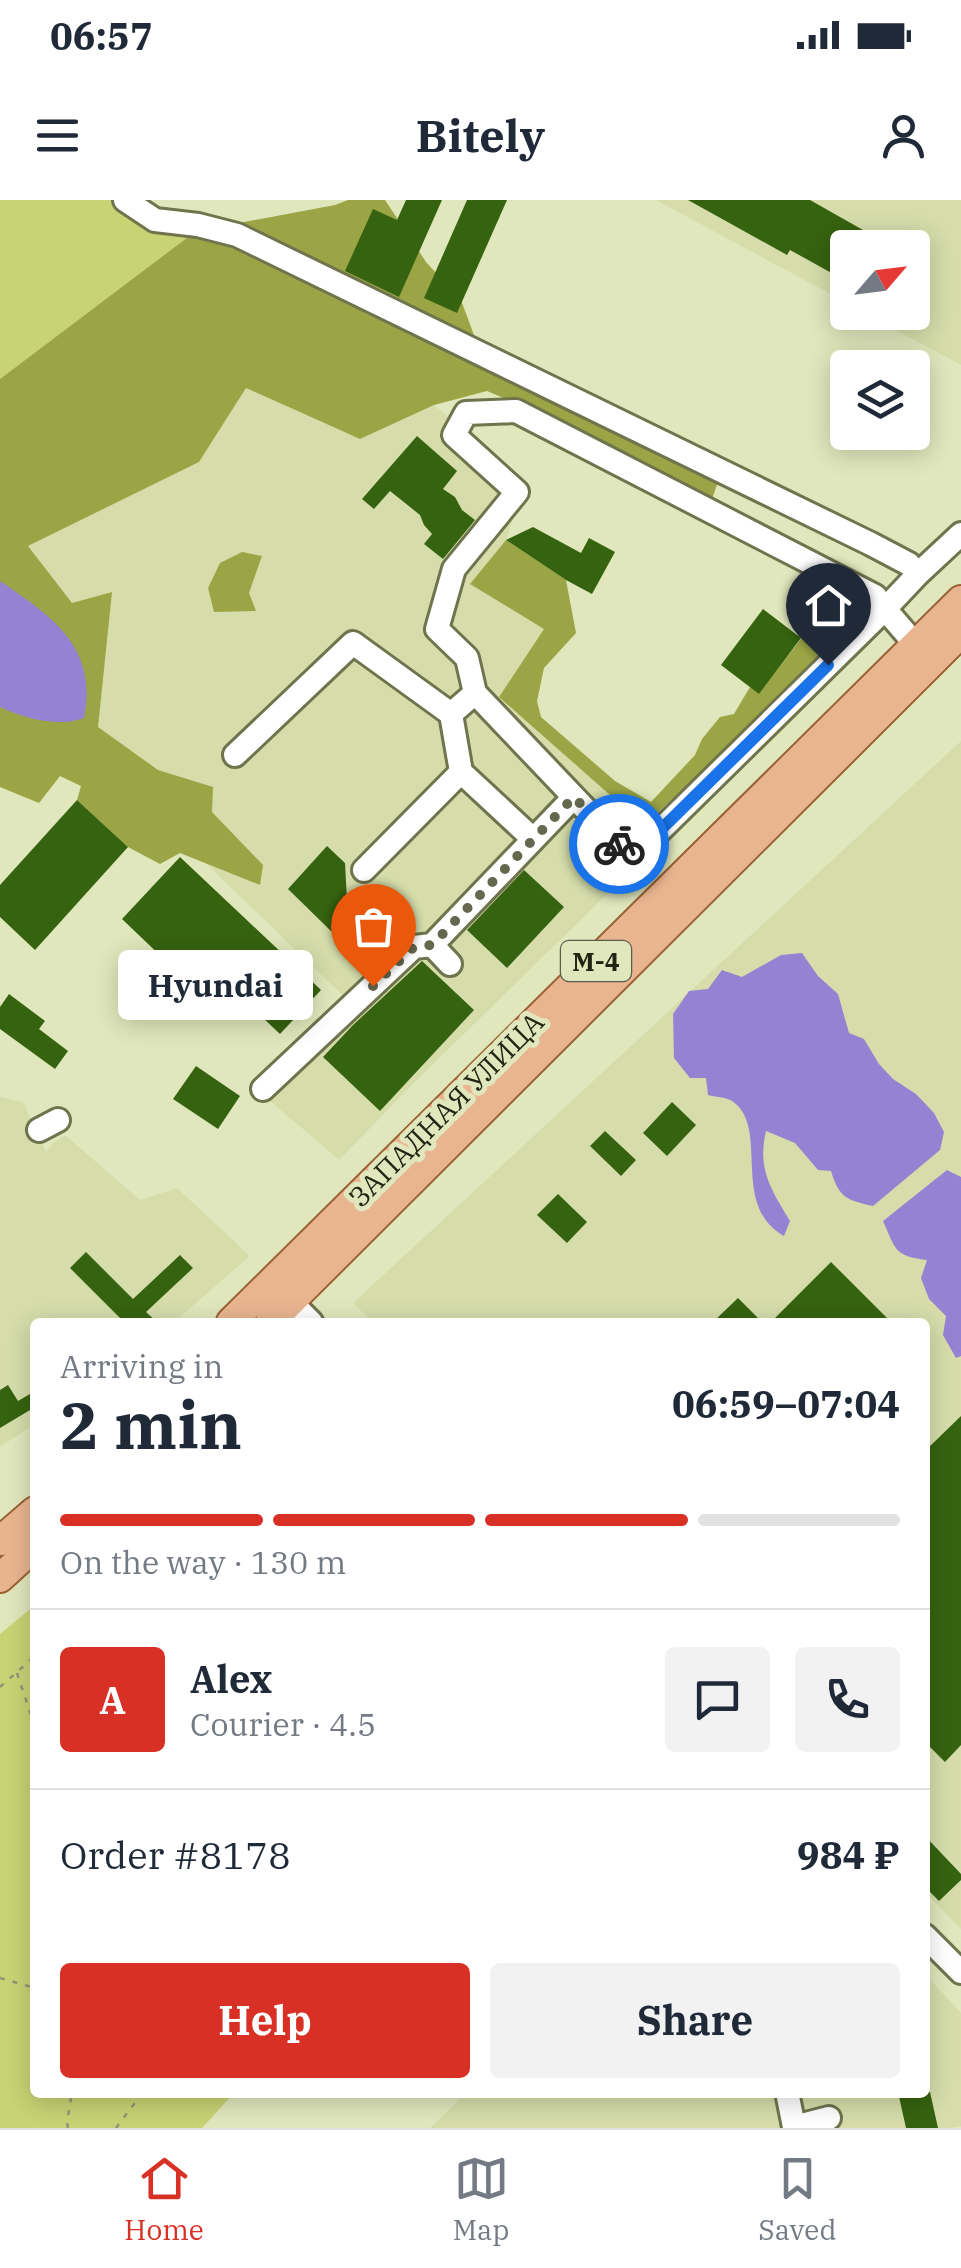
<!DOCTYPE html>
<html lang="en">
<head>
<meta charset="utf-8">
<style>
  body { margin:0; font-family:"IBM Plex Serif",serif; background:#f2f2f3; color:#1f2937; height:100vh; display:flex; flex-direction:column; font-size:38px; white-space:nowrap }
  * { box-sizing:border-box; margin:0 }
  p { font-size:32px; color:#747a83 }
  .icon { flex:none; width:55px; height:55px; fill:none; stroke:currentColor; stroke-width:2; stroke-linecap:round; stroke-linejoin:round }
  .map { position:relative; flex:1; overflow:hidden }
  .drawer { position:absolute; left:30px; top:1118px; width:900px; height:780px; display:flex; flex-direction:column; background:#fff; border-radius:10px; box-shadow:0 5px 25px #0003 }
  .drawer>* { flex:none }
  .needle { width:65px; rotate:62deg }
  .buttons { position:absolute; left:830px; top:30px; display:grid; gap:20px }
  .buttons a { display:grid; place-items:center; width:100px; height:100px; border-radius:10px; background:#fff; box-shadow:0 5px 25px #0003; font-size:50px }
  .pin { position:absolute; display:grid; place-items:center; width:85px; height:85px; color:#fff; margin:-102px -42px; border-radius:50% 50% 50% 0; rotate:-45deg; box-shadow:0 0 10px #0007 }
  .pin .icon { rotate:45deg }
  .courier { position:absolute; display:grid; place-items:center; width:100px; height:100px; margin:-50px; border:8px solid #1a73e8; border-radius:50%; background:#fff; color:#222; box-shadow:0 2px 12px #0007 }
  .bubble { position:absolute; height:70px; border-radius:10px; background:#fff; box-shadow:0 5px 25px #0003; font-size:32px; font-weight:800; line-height:70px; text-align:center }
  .summary em { font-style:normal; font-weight:800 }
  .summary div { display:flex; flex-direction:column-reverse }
  .summary { display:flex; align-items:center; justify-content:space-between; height:170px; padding:0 30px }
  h1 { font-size:65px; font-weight:800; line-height:75px }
  .bar { display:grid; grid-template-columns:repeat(4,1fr); gap:15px 10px; align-content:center; height:120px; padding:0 30px }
  .bar i { height:12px; border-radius:8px; background:#e0e1e3 }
  .bar .on { background:#d93025 }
  .bar p { grid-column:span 4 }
  .line { display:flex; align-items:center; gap:25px; padding:0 30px; border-top:2px solid #e0e1e3 }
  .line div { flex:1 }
  .round { display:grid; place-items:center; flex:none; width:105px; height:105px; border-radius:10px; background:#f2f2f3 }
  .primary-button { display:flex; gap:20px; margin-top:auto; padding:20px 30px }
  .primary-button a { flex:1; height:115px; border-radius:10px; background:#d93025; color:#fff; font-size:40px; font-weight:800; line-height:115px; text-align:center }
  .primary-button a+a { background:#f2f2f3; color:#1f2937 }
  .status { display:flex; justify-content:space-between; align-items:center; height:70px; padding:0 50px; background:#fff; direction:ltr }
  .status svg { height:28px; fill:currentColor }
  header { display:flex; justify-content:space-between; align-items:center; height:130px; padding:0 30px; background:#fff; font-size:45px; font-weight:800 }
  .menu { display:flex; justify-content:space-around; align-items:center; height:140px; border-top:2px solid #e0e1e3; background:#fff; font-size:28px; color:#747a83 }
  .menu a { display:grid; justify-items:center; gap:5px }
  .menu .on { color:#d93025 }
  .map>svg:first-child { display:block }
  .built { fill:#d6ddab }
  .green { fill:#c8d374 }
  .forest { fill:#9ba545 }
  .water { fill:#9682d3 }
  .building { fill:#36630f }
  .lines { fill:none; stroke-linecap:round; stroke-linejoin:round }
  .minor-casing { stroke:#6f744d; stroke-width:28 }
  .major-casing { stroke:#9a6234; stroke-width:32 }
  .path { stroke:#919676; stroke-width:2.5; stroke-dasharray:5 8; stroke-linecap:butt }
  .minor { stroke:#fff; stroke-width:22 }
  .major { stroke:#e9b590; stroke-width:28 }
  .done { stroke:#65684f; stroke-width:10; stroke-dasharray:0 18 }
  .route { stroke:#1a73e8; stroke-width:12 }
  .labels { text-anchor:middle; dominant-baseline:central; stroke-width:10; stroke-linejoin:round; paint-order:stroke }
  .shield { fill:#e1e7bc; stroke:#5b5e46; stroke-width:2.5 }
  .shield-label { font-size:25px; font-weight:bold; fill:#222414 }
  .street-label { font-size:28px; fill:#222414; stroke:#e1e7bc }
</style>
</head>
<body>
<div class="status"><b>06:57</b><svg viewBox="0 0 49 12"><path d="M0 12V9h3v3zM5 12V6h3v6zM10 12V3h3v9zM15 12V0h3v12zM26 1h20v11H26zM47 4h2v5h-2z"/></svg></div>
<header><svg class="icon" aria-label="menu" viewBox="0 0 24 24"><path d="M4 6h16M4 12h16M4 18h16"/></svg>Bitely<svg class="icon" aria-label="person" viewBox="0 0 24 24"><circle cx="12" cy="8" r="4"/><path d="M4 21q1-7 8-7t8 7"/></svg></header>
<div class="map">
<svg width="961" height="1928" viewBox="0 0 961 1928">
  <rect width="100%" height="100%" fill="#e1e7bc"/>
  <path class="built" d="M656,0H961V165L864,113L912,112V48H848L847,103Z
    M246,188L360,239L434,205L526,283L506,340L471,384L545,429L499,497L662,640L414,883L339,960L270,901L358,810L88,550L111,392L72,404L28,346L199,262Z
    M961,541V1729L925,1692V1122H372L353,1103Z
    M0,897L23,902L46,952L54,942L65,935L140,1000L177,988L250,1056L174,1122H35V1224L0,1247Z
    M925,1774L961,1813V1926L950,1928H430L466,1893L925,1892Z"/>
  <path class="green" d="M0,0H133L196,31L0,179Z
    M35,1405V1892L234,1893L202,1928H0V1434Z"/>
  <path class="forest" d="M348,0H385L426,62L461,100L481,154L720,276L712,299L578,230L487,191L434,205L360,239L246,188L199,262L28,346L72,403L112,392L98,527L158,570L213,587L212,612L263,665L260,685L180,653L160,664L128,647L77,600L81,586L60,576L39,603L0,587V179L196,31L335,5Z
    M506,340L566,380L576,433L544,468L537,501L541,517L615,581L651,602L695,555L702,539L720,517L734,514L750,487L759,493L801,439L798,436L818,417L840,439L732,544L644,625L499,497L544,429L470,384Z
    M242,352L262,356L249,393L256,411L214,412L208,388L220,363Z"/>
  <path class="water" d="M0,381C53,417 98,447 84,518C58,528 24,518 0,507Z
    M802,753L818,776L838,794L849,833L864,839L879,864L893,879L916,894L934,913L944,932L940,950L873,1006C847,1000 839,998 831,971L818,970L795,943L766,931C757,969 771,989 790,1021L784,1036C729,1005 771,927 732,901C726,897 715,897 708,895L706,878H690L674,858L673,814L689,791L708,789L722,770L742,777L781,755Z
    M947,970L961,977V1156L956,1158L943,1135L946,1116L929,1099L921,1078L927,1060C894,1056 896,1050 883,1021Z"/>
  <path class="building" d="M406,0H442L399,97L345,71L373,9L397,20Z
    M467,0H507L457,113L424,98Z
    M688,0H810L863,30L852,48H848V56L837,76L790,50L787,55Z
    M417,236L457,271L443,289L455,297L462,310L475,320L443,359L424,344L432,334L424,325L420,315L390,291L374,309L362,299Z
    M533,327L581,353L589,338L615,352L592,394L566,380L506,340Z
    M763,409L801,438L759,494L721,465Z
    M77,600L128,647L35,750L0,717V685Z
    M327,646L345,663L348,718L333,733L288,689Z
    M180,657L321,790L280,834L208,766L190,784L122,719Z
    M524,670L564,707L507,768L467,730Z
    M422,761L474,810L380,911L323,857L353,825Z
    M9,794L45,821L39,829L68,851L55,869L0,829V807Z
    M196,866L240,896L218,929L173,899Z
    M672,902L696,925L667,956L643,933Z
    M605,931L636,960L621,976L590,946Z
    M558,994L587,1022L567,1043L537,1015Z
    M86,1052L133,1099L180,1055L193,1068L146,1112L157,1122H124L70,1068Z
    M831,1062L891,1122H771Z
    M738,1098L762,1122H713Z
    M8,1185L18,1201L35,1191V1207L0,1228V1190Z
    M961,1216V1545L945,1562L925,1542V1251Z
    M925,1636L961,1674V1680L939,1701L925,1687Z
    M898,1892H930L938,1928H906Z"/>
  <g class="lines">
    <defs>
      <path id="minor" d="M125,0L155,20L198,25L237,35L871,344L909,364L918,374L885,409L875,396L516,211L466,213L454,235L517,292L454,369L437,429L467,458L475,493
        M918,374L961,334
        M451,514L461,572
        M235,555L353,443L451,514L475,493L632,658L885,409L916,445
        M364,670L461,572L533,639
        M450,764L432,745L574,597
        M263,889L414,747L432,745
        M39,930L58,920
        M291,1102L311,1122
        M925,1736L961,1772
        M787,1892L794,1927L829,1918"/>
      <path id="major" d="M231,1122L961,400
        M270,1122L961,433
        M0,1341L35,1311
        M0,1378L35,1346"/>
    </defs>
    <use href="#minor" class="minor-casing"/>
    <use href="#major" class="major-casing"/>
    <path class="path" d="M17,1473L35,1527
      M0,1487L35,1456
      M0,1778L35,1788
      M68,1928L67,1922L72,1892
      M116,1928L143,1892"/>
    <use href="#minor" class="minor"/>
    <use href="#major" class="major"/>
  </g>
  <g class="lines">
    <path class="done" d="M373,786L414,747L432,745L574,597L619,644"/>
    <path class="route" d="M619,644L632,658L828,465"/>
  </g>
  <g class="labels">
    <rect class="shield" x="561" y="741" width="70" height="40" rx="8"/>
    <g class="shield-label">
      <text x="596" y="761">М-4</text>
    </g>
    <g class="street-label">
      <text transform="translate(446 909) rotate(-45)">ЗАПАДНАЯ УЛИЦА</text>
    </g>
  </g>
</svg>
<div class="buttons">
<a><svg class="needle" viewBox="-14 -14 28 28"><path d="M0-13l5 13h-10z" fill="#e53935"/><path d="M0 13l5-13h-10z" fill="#747a83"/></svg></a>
<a><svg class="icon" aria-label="layers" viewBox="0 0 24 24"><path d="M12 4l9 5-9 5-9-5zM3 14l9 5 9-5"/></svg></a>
</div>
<div class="pin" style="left:373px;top:786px;background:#ea580c"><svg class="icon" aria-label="bag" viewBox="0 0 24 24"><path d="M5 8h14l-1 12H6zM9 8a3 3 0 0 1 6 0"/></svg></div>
<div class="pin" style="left:828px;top:465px;background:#1f2937"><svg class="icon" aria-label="home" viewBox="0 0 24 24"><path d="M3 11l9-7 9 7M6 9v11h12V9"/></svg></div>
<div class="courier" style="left:619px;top:644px"><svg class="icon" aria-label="bike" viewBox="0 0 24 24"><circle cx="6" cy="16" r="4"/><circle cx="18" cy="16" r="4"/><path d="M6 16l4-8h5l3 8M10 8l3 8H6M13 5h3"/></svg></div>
<div class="bubble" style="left:118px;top:750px;width:195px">Hyundai</div>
<section class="drawer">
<div class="summary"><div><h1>2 min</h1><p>Arriving in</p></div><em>06:59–07:04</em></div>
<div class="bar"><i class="on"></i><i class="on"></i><i class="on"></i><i></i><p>On the way · 130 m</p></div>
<div class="line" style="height:180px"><b class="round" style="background:#d93025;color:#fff">A</b><div><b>Alex</b><p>Courier · 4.5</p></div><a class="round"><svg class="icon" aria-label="chat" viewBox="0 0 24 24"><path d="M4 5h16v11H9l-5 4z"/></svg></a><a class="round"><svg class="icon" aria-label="phone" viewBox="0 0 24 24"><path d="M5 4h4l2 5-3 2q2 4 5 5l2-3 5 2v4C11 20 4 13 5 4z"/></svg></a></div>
<div class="line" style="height:130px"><div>Order #8178</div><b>984 ₽</b></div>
<div class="primary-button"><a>Help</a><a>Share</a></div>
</section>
</div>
<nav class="menu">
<a class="on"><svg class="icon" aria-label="home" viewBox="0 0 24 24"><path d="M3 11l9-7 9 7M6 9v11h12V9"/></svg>Home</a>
<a><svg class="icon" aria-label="map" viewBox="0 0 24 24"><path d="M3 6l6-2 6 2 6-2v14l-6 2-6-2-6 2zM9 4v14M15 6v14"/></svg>Map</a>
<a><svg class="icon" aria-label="saved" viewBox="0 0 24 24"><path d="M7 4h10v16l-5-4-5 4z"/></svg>Saved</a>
</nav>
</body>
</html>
